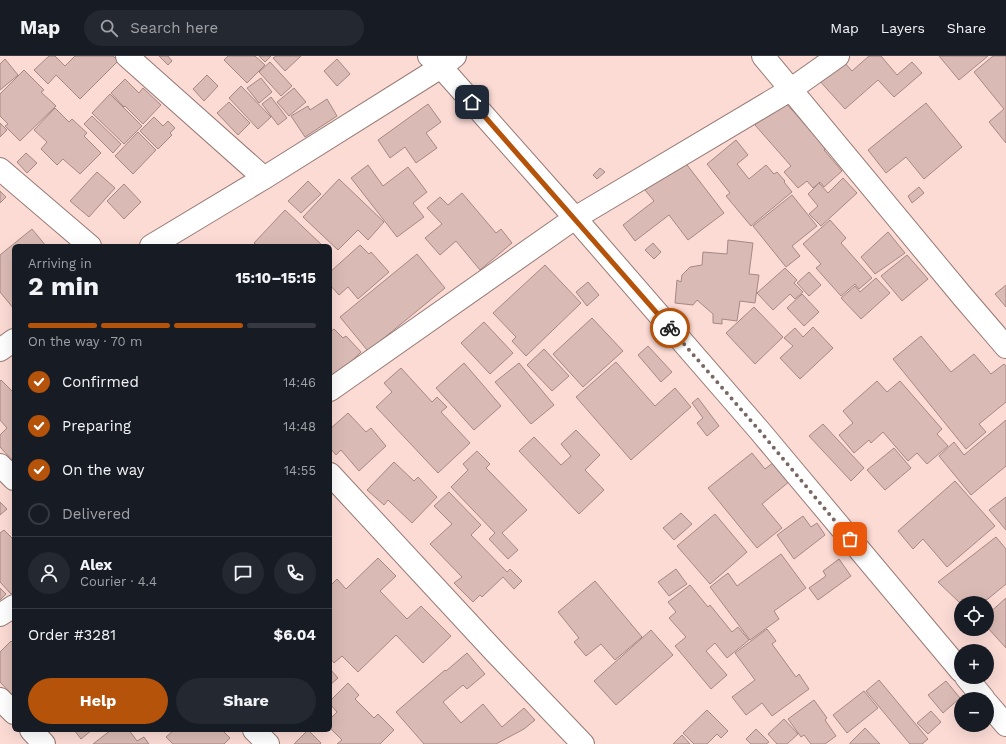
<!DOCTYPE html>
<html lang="en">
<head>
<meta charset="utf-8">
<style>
  body { margin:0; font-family:"Work Sans",sans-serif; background:#242831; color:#f1f3f6; height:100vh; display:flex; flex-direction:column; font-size:15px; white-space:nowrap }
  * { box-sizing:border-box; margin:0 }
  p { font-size:13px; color:#9ea1a6 }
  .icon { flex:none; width:22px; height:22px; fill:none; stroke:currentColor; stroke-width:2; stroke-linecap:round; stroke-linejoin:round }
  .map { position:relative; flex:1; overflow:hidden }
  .details { position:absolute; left:12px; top:188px; width:320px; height:488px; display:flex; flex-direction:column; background:#171b24; border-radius:6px; box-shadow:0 4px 16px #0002 }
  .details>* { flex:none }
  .controls { position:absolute; left:954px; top:540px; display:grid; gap:8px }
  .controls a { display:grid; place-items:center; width:40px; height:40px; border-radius:50%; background:#171b24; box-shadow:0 4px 16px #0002; font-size:20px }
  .pin { position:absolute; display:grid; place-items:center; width:34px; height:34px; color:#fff; margin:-17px; border-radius:8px; box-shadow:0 2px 6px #0006 }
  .courier { position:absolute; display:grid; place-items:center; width:40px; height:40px; margin:-20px; border:3px solid #b45309; border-radius:50%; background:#fff; color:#222; box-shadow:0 1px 5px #0007 }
  .summary em { font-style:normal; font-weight:700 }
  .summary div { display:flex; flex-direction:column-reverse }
  .summary { display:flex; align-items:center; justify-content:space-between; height:68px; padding:0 16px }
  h1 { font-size:26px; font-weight:700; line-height:30px }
  .bar { display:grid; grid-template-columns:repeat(4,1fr); gap:6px 4px; align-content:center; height:48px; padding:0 16px }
  .bar i { height:5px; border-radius:3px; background:#363941 }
  .bar .active { background:#b45309 }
  .bar p { grid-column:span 4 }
  .line { display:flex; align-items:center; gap:10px; padding:0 16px; border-top:1px solid #363941 }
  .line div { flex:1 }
  .round { display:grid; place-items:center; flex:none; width:42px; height:42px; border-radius:21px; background:#242831 }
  ol { padding:0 16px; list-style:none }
  li { display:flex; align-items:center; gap:12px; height:44px }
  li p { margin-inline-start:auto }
  li .icon { padding:4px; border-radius:50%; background:#b45309; color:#fff; stroke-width:4 }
  li:last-child { color:#9ea1a6 }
  li i { width:22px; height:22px; border:2px solid #363941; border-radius:50% }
  .action { display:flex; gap:8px; margin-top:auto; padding:8px 16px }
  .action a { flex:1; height:46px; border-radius:24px; background:#b45309; color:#fff; font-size:16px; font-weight:700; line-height:46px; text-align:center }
  .action a+a { background:#242831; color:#f1f3f6 }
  header { display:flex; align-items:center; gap:24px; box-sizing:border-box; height:56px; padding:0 20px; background:#171b24; border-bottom:1px solid #363941 }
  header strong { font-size:19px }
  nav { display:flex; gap:22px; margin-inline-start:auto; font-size:14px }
  .search { width:280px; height:36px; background:#242831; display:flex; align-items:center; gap:10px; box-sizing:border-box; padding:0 14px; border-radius:22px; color:#9ea1a6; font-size:15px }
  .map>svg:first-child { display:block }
  .building { fill:#dabab4; stroke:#a68883 }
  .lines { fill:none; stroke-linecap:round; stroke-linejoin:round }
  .minor-casing { stroke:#977a74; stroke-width:24 }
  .minor { stroke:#fff; stroke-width:22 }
  .done { stroke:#7a6763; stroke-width:4; stroke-dasharray:0 7.2 }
  .route { stroke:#b45309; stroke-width:5 }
</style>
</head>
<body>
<header>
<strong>Map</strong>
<div class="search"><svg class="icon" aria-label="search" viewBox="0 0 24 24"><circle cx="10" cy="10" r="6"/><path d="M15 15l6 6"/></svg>Search here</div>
<nav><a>Map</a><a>Layers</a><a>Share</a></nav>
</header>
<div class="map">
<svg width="1006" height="688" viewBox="0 0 1006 688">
  <rect width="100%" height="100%" fill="#fcdbd5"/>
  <path class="building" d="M49,0H55L65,10L75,0H113L118,5L80,43L56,19L48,28L34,14Z
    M159,0H168L172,5L168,9Z
    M228,0H255L265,9L247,27L224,4Z
    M259,0H271L265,6Z
    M276,0H301L285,15L273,2Z
    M869,0H881L897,19L912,6L922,17L894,41L878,24L845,53L818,23L844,6L852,15Z
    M939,0H988L959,24Z
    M993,0H1006V87L989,66L1004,53L974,16Z
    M5,3L18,19L0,34V8Z
    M337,3L350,18L337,30L324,15Z
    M270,6L292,30L281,40L259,16Z
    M24,14L44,34L41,36L56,50L20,85L5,70L8,68L0,60V38Z
    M207,19L218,30L204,45L193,33Z
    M261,22L272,36L259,47L247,32Z
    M125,23L139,37L143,32L161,49L143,68L125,50L124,51L111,37Z
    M241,30L271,61L258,73L229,42Z
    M294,32L306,46L289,60L277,46Z
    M110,38L142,70L124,88L92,57Z
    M271,41L287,62L278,69L262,48Z
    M327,43L337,60L305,81L291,60L308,50L310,54Z
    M783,44L826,92L824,94L842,115L824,131L820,126L813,132L807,125L798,132L784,116L791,110L755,69Z
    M229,46L250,67L238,79L217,57Z
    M926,47L962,91L924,123L906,101L886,117L868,94Z
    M428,48L441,66L426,77L437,92L416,107L405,91L390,102L378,84Z
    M55,52L69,66L72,63L87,77L84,80L101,97L80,118L63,103L57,109L41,93L47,86L34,74Z
    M92,60L121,88L113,97L84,68Z
    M154,61L163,70L168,65L175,72L170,77L172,79L158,93L140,75Z
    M0,67L7,74L0,81Z
    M138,76L156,94L133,118L115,100Z
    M736,84L748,99L737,108L749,123L766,109L774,118L777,116L785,125L784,126L792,136L751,170L726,140L730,137L707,108Z
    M26,97L37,107L27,117L17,106Z
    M684,105L724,157L688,184L669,159L635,185L623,169L654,145L645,134Z
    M368,109L383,130L408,111L427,136L413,147L424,161L397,181L351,122Z
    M600,112L605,116L597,123L593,119Z
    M97,116L115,132L89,161L70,145Z
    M843,122L857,137L821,170L809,158L818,150L808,138L819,127L828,137Z
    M339,123L384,166L368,184L358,174L338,194L303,161Z
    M308,125L321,138L301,157L288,145Z
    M124,128L141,146L124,163L107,145Z
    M919,131L924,137L912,147L908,140Z
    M0,135L6,141L0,147Z
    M462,137L496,177L501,173L512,187L480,214L456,185L440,199L425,182L442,168L427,152L440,141L448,149Z
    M792,139L817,170L792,190L800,200L786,211L753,170Z
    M285,154L323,190H258L254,187Z
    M830,164L846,182L841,187L872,222L859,233L855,228L841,240L816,212L821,208L803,188Z
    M32,173L46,190H14V253L0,236V199Z
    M888,176L905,197L875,218L861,201Z
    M728,184L753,187L749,218L759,219L755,247L740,245L737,265L722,263V268L713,267V258L697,244L693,249L675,247L677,224L681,226L682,219L690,211L702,209L703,196L727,198Z
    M653,187L661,196L654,203L645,194Z
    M360,189L369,198L371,196L389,216L358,243L348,231L339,239L330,229V216Z
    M417,198L445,232L368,295L340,261Z
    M907,199L928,223L902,245L881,220Z
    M545,209L581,247L526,300L512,285L516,281L493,257Z
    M785,212L797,224L794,227L803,236L795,243L790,238L773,254L757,237Z
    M809,216L821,229L809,240L797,227Z
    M876,222L890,237L861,263L841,242L855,230L860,236Z
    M588,226L599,239L587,250L576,236Z
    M1006,229V251L995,238Z
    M802,238L819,256L804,270L787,252Z
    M754,251L783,281L755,308L726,277Z
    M592,262L623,295L583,331L553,298Z
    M484,266L513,297L490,318L461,287Z
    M813,271L833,292L800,323L780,302L793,290L784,282L795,272L803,281Z
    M334,273L343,282L346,280L361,296L330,326V276Z
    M921,280L951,316L974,298L991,318L1004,308L1006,310V346L979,368L986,376L966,393L893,303Z
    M648,290L672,316L661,326L638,299Z
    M544,293L569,320L552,335L527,309Z
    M616,306L655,350L675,332L691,351L631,404L576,341Z
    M464,307L501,350L474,374L436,332Z
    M519,307L554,349L531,368L495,326Z
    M401,312L432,346L437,341L447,351L441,356L470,387L438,417L376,351L392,336L384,327Z
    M1,324L14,337V406L0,391V379L7,372L0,364V325Z
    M877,325L887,336L900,325L942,373L937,378L948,390L927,408L917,397L908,405L883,376L871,387L869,384L854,397L839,379L853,367L843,355Z
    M698,342L719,370L707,380L697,367L703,362L692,347Z
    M348,357L366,376L371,372L386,390L359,415L341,394L336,399L330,392V373Z
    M1006,364V410L971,439L939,400L954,386L964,399Z
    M823,368L864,412L851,425L809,380Z
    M576,374L600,399L585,414L604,434L579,458L519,395L534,381L561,409L571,400L561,388Z
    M894,392L911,412L885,434L867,414Z
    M477,395L490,408L486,412L527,454L502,477L518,494L508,503L489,483L495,477L451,431L468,414L463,408Z
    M752,397L765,413L774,406L790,425L762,448L782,472L757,492L708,432Z
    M394,406L414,425L418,421L437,441L412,467L388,444L384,449L367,434Z
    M955,425L995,470L947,511L923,483L913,493L898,475Z
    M449,436L481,469L471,479L507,516L510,513L522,525L514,533L503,521L482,541L480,539L473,546L454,527L462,521L430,488L452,468L434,450Z
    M1006,441V474L989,454Z
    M0,446L7,453L0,459Z
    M681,457L692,468L674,484L663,472Z
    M715,458L747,496L710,528L677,490Z
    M803,460L811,471L817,467L825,479L794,503L777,479Z
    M4,474L14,484V536L11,538L0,526V477Z
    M996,481L1006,493V528L983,547H961V548L938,526Z
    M781,498L806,532L774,555L779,563L750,584L710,531L728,517L737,530Z
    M378,502L396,520L380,535L407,563L421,550L451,580L423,607L396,579L358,616L342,600L334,607L330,602V530L337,523L346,533Z
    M839,503L851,520L818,544L809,532L826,520L823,515Z
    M676,513L687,528L669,540L658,526Z
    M595,525L642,581L615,604L601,588L586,600L574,586L579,582L558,556Z
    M690,529L708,551L710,549L732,576L738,571L749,584L727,602L715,587L706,595L727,619L711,633L675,590L686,581L669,562L676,556L668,546Z
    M0,532L6,538L0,544Z
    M1006,542V592L987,571V559Z
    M767,573L776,585L772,588L796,621L799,618L809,633L772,660L762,647L746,659L732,641L755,624L735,597Z
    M651,574L673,599L616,649L594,625Z
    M11,585L14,588V641L0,626V596Z
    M467,597L485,618L467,633L463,629L443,646L461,667L483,648L502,671L524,652L535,664L524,673L496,688H424L396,656L445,614L446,615Z
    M330,613L338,622L330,629Z
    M879,624L928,683L922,688H910L866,635Z
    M946,625L960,642L943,657L928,639Z
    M348,627L359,639L355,643L374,662L378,658L394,674L380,688H337L342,684L330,672V663L337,656L330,648V645Z
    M864,635L878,652L847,677L833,659Z
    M814,644L827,662L825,664L836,680L825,688H811L804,679L801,681L788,663Z
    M707,654L728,675L721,682L717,678L707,688H694L683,677Z
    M931,655L941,666L928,678L917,667Z
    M784,663L798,678L787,688H777L768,678Z
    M865,672L880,688H850V687Z
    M756,673L769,686L766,688H751L746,683Z
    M74,674H92L81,683Z
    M111,674H129L137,685L144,681L149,688H93Z
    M174,674H211L212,675L214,674H222L230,682L224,688H173L166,681Z
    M308,674L321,687L320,688H294Z
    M682,679L690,688H673Z"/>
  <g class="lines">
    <defs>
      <path id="minor" d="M127,0L264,122
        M429,0L441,11L575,162L759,374L961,615
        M763,0L963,241L1006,291
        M0,113L90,190
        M151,190L264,122L441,11L455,0
        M0,294L14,284
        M330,334L575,162L790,34L838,0
        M0,409L14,423
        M330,418L495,596L583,688
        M0,559L14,550
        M966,621L984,643
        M0,643L14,657
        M987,647L1006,669
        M31,674L44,688
        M254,674L268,688"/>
    </defs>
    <use href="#minor" class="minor-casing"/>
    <use href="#minor" class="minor"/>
  </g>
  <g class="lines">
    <path class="done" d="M670,272L759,374L850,483"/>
    <path class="route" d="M472,46L670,272"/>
  </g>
</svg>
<div class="controls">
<a><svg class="icon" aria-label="locate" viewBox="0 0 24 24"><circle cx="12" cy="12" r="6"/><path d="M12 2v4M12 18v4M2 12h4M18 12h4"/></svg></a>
<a>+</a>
<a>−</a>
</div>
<div class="pin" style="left:850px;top:483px;background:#ea580c"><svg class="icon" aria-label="bag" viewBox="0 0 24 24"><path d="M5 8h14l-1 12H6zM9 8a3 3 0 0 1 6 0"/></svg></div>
<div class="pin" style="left:472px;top:46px;background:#1f2937"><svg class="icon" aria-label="home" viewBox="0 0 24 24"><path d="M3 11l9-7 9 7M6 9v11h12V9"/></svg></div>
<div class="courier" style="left:670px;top:272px"><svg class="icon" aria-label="bike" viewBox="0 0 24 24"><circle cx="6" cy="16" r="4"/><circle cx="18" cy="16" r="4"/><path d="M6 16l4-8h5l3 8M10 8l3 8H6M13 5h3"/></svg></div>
<section class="details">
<div class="summary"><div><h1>2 min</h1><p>Arriving in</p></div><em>15:10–15:15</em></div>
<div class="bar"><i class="active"></i><i class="active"></i><i class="active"></i><i></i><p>On the way · 70 m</p></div>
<ol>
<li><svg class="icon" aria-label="check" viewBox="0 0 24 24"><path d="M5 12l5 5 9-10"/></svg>Confirmed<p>14:46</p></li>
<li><svg class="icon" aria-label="check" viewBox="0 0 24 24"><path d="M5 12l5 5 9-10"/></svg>Preparing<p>14:48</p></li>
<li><svg class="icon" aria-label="check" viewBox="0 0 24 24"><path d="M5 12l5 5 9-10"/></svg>On the way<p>14:55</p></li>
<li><i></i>Delivered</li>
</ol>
<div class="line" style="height:72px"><a class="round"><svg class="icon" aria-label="person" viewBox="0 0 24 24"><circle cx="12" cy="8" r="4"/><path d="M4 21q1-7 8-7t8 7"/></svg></a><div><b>Alex</b><p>Courier · 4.4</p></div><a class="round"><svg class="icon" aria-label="chat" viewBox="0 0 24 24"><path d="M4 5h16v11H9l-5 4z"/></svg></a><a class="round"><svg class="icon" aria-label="phone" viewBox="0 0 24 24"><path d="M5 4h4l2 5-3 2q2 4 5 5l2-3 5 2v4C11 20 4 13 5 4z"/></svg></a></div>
<div class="line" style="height:52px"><div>Order #3281</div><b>$6.04</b></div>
<div class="action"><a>Help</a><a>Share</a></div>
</section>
</div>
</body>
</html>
